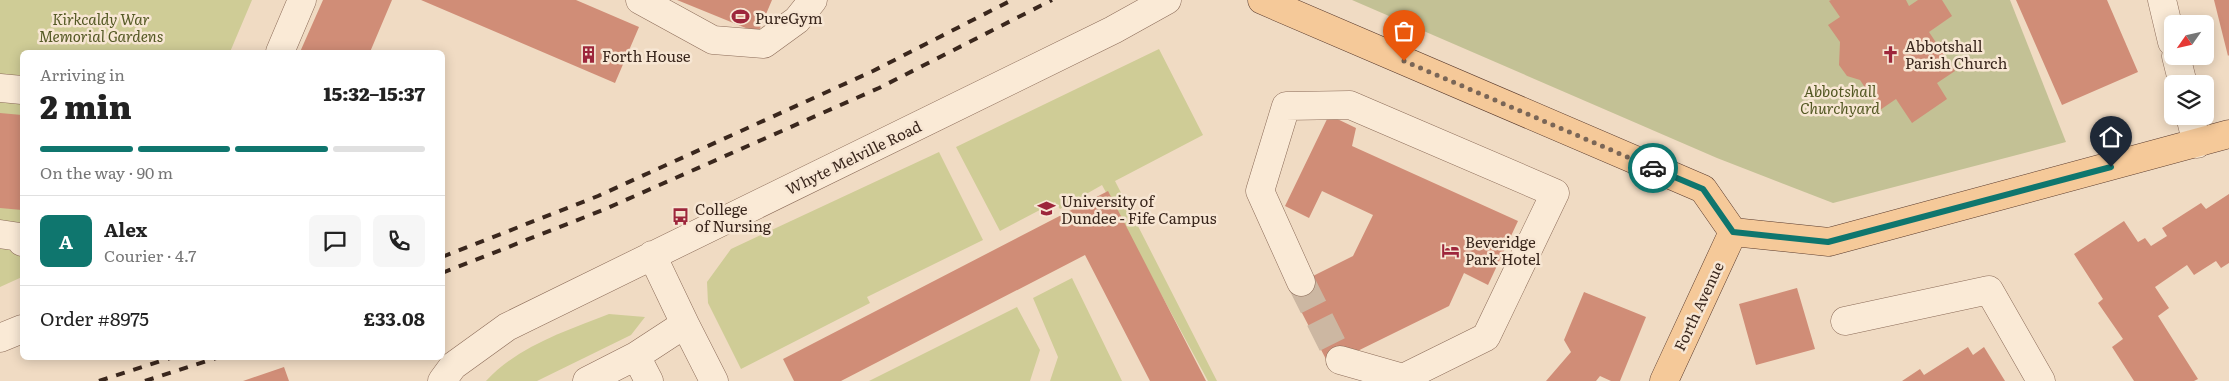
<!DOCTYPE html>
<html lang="en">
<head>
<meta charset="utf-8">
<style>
  body { margin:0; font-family:Literata,serif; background:#f6f6f6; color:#222; height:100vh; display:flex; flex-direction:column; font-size:19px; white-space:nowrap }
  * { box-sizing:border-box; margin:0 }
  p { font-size:16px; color:#767676 }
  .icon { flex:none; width:28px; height:28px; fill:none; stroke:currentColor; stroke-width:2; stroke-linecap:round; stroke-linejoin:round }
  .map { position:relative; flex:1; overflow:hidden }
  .drawer { position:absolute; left:20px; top:50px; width:425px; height:310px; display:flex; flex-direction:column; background:#fff; border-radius:8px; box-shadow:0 2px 12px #0003 }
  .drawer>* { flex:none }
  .needle { width:32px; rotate:236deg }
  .controls { position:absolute; left:2164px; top:15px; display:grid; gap:10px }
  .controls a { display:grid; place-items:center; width:50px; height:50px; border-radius:8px; background:#fff; box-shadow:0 2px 12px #0003; font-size:25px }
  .pin { position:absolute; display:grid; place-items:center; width:42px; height:42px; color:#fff; margin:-51px -21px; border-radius:50% 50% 50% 0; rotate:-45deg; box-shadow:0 0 5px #0007 }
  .pin .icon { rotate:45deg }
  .courier { position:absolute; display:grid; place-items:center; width:50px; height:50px; margin:-25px; border:4px solid #0f766e; border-radius:50%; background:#fff; color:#222; box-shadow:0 1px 6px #0007 }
  .overview em { font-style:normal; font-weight:800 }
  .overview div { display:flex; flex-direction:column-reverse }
  .overview { display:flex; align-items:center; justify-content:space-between; height:85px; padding:0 20px }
  h1 { font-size:32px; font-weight:800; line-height:38px }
  .bar { display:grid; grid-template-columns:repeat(4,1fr); gap:8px 5px; align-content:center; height:60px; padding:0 20px }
  .bar i { height:6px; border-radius:4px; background:#e0e0e0 }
  .bar .on { background:#0f766e }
  .bar p { grid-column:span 4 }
  .line { display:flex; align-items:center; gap:12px; padding:0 20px; border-top:1px solid #e0e0e0 }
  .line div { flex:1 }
  .round { display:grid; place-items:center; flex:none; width:52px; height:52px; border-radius:8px; background:#f6f6f6 }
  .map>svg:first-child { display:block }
  .green { fill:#cfcc96 }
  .cemetery { fill:#c3c195 }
  .building { fill:#d08d77 }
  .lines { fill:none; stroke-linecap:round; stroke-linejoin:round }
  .minor-tunnel { stroke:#ccb7a2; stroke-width:28; stroke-dasharray:28 14; stroke-linecap:butt }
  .minor-casing { stroke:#8b6b58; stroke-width:29 }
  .major-casing { stroke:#593a2d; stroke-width:29 }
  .minor { stroke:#faead6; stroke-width:28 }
  .major { stroke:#f5c999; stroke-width:28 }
  .rail { stroke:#3a271d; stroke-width:4; stroke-dasharray:9 9; stroke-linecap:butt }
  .done { stroke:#7a6657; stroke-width:5; stroke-dasharray:0 9 }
  .route { stroke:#0f766e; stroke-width:6 }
  .labels { text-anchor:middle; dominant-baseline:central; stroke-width:5; stroke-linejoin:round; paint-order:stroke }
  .poi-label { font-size:15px; fill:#3a271d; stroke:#f7e6d3; text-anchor:start }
  .park-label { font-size:15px; font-style:italic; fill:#535823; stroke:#f7e6d3 }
  .street-label { font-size:15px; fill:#3a271d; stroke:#f7e6d3 }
</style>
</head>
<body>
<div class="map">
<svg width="2229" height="381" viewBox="0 0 2229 381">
  <rect width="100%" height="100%" fill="#f0dbc3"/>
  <path class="green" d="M0,0H252L230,52H22V277L0,287Z
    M1159,49L1203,135L1115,181L1217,381H1208L1102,185L1060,209L1055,202L1000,231L956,147Z
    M939,152L983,240L867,297L870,303L741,369L708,303L707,282L731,249Z
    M1072,278L1122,381H1050L1058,357L1033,298Z
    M1017,307L1040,350L1030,381H869Z
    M609,314L645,317L631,335L537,381H486C518,346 566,331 609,314Z"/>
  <path class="cemetery" d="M1352,0H2010L2066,142L1833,203L1717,158Z"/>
  <path class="building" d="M323,0H392L370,52H300Z
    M421,0H576L639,27L615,83Z
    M677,0H772L758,33Z
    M1831,0H1906L1909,6L1918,0H1942L1952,16L1929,32L1955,71L1937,83L1947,99L1912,123L1896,99L1880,110L1860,80L1847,76L1839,65L1840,42L1828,25L1840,17L1829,1Z
    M2016,0H2107L2138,72L2062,105Z
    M2214,0H2229V55L2228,56Z
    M0,113L22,115V210L0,208Z
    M1329,115L1356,128L1352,146L1518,221L1488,285L1464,273L1449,306L1329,365L1289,288L1353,256L1373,215L1322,191L1309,218L1285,206Z
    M1108,191L1206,381H1150L1085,255L841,381H794L783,359Z
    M2229,194V263L2221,268L2216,261L2194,275L2187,265L2155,287L2169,308L2158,316L2198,379L2194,381H2134L2112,347L2123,339L2098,303L2103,299L2074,254L2124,221L2138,242L2145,238L2151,246L2167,236L2162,228L2201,203L2206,209Z
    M1797,288L1815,349L1756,365L1739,304Z
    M1584,292L1646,317L1620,381H1611L1600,376L1596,381H1546L1571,352L1564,340Z
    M1968,347L1973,355L1984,347L2005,381H1902L1920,369L1924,375Z
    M284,367L289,381H243Z"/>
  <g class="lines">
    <path class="minor-tunnel" d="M1301,282L1340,360"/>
    <defs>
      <path id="minor" d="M640,0L713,40L764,44L797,20L813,0
        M2162,0L2172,42
        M280,52L302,0
        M2176,56L2183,84
        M0,88L22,90
        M2190,116L2197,144
        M0,234L20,237L22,242
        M1301,282L1260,191L1286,106L1350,105L1555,193L1486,337L1403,378L1340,360
        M1845,321L1989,290L2041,381
        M685,324L714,381
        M0,338L22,329
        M636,356L649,381
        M442,381L453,366L507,327L1113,30L1167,0
        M587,381L636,356L685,324L652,255"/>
      <path id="major" d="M1262,0L1703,189L1733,232L1829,242L2229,134
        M1664,381L1733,232"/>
    </defs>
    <use href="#minor" class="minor-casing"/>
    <use href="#major" class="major-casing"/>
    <use href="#minor" class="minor"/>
    <use href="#major" class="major"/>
    <path class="rail" d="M442,257L598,196L873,71L1012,0
      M442,273L603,210L879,88L1052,0
      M99,381L170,358
      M145,381L216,358"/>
  </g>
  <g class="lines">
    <path class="done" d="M1404,61L1653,168"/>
    <path class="route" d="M1653,168L1703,189L1733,232L1828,242L2111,167"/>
  </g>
  <defs>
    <symbol id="stadium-bare" viewBox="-9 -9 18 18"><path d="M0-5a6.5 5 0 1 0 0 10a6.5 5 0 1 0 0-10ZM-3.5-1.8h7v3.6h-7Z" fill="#9d263b" stroke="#f7e6d3" stroke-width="2.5" paint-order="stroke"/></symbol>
    <symbol id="church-bare" viewBox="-9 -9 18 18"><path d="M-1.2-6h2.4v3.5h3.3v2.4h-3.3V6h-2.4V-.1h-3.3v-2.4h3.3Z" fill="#9d263b" stroke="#f7e6d3" stroke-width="2.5" paint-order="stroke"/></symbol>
    <symbol id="building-bare" viewBox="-9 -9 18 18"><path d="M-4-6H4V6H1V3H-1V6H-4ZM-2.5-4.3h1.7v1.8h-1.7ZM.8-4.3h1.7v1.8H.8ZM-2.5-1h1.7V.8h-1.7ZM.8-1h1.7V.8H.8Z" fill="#9d263b" stroke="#f7e6d3" stroke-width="2.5" paint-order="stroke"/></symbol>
    <symbol id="university-bare" viewBox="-9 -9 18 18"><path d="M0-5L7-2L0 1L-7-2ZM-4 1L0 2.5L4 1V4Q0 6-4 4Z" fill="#9d263b" stroke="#f7e6d3" stroke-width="2.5" paint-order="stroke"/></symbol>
    <symbol id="bus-bare" viewBox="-9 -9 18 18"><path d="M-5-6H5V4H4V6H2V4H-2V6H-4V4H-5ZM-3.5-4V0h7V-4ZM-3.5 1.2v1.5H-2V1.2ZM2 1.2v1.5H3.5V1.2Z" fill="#9d263b" stroke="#f7e6d3" stroke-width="2.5" paint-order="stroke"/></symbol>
    <symbol id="hotel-bare" viewBox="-9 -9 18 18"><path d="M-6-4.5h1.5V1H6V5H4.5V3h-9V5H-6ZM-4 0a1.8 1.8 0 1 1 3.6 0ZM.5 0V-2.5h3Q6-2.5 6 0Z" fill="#9d263b" stroke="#f7e6d3" stroke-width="2.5" paint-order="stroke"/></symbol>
  </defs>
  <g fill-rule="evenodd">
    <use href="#stadium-bare" x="728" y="4" width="25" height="25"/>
    <use href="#church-bare" x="1878" y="42" width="25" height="25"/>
    <use href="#building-bare" x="576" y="42" width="25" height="25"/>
    <use href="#university-bare" x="1034" y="196" width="25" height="25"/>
    <use href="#bus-bare" x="668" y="204" width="25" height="25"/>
    <use href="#hotel-bare" x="1438" y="238" width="25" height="25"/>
  </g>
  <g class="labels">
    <g class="poi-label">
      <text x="755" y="17">PureGym</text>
      <text x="1905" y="45">Abbotshall<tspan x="1905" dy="17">Parish Church</tspan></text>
      <text x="602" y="55">Forth House</text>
      <text x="1061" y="200">University of<tspan x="1061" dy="17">Dundee - Fife Campus</tspan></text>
      <text x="695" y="208">College<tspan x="695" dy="17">of Nursing</tspan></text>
      <text x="1465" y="241">Beveridge<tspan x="1465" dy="17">Park Hotel</tspan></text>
    </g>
    <g class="park-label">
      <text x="101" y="18">Kirkcaldy War<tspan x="101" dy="17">Memorial Gardens</tspan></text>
      <text x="1840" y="90">Abbotshall<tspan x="1840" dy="17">Churchyard</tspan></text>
    </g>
    <g class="street-label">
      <text transform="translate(853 157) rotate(-26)">Whyte Melville Road</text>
      <text transform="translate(1698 306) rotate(-65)">Forth Avenue</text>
    </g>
  </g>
</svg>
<div class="controls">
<a><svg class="needle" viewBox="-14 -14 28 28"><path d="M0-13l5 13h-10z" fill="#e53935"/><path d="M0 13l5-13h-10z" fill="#767676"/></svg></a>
<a><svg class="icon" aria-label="layers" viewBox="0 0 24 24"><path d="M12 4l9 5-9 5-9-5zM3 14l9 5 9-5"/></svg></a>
</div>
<div class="pin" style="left:1404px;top:61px;background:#ea580c"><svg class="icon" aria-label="bag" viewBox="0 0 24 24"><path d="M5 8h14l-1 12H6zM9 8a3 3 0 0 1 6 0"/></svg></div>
<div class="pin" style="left:2111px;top:167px;background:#1f2937"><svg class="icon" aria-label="home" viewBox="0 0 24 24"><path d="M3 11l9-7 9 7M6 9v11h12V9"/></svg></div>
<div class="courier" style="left:1653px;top:168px"><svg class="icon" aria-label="car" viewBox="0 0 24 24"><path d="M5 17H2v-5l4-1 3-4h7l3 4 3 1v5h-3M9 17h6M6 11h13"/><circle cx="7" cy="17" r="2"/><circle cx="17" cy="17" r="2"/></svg></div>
<section class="drawer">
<div class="overview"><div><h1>2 min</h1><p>Arriving in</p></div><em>15:32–15:37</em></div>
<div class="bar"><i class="on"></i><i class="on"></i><i class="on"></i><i></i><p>On the way · 90 m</p></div>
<div class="line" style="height:90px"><b class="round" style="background:#0f766e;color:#fff">A</b><div><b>Alex</b><p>Courier · 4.7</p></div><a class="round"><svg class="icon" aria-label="chat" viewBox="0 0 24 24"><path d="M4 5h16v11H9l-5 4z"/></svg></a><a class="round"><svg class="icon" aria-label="phone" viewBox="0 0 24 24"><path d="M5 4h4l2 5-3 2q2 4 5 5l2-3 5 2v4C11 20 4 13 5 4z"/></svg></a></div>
<div class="line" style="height:65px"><div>Order #8975</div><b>£33.08</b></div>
</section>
</div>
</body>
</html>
